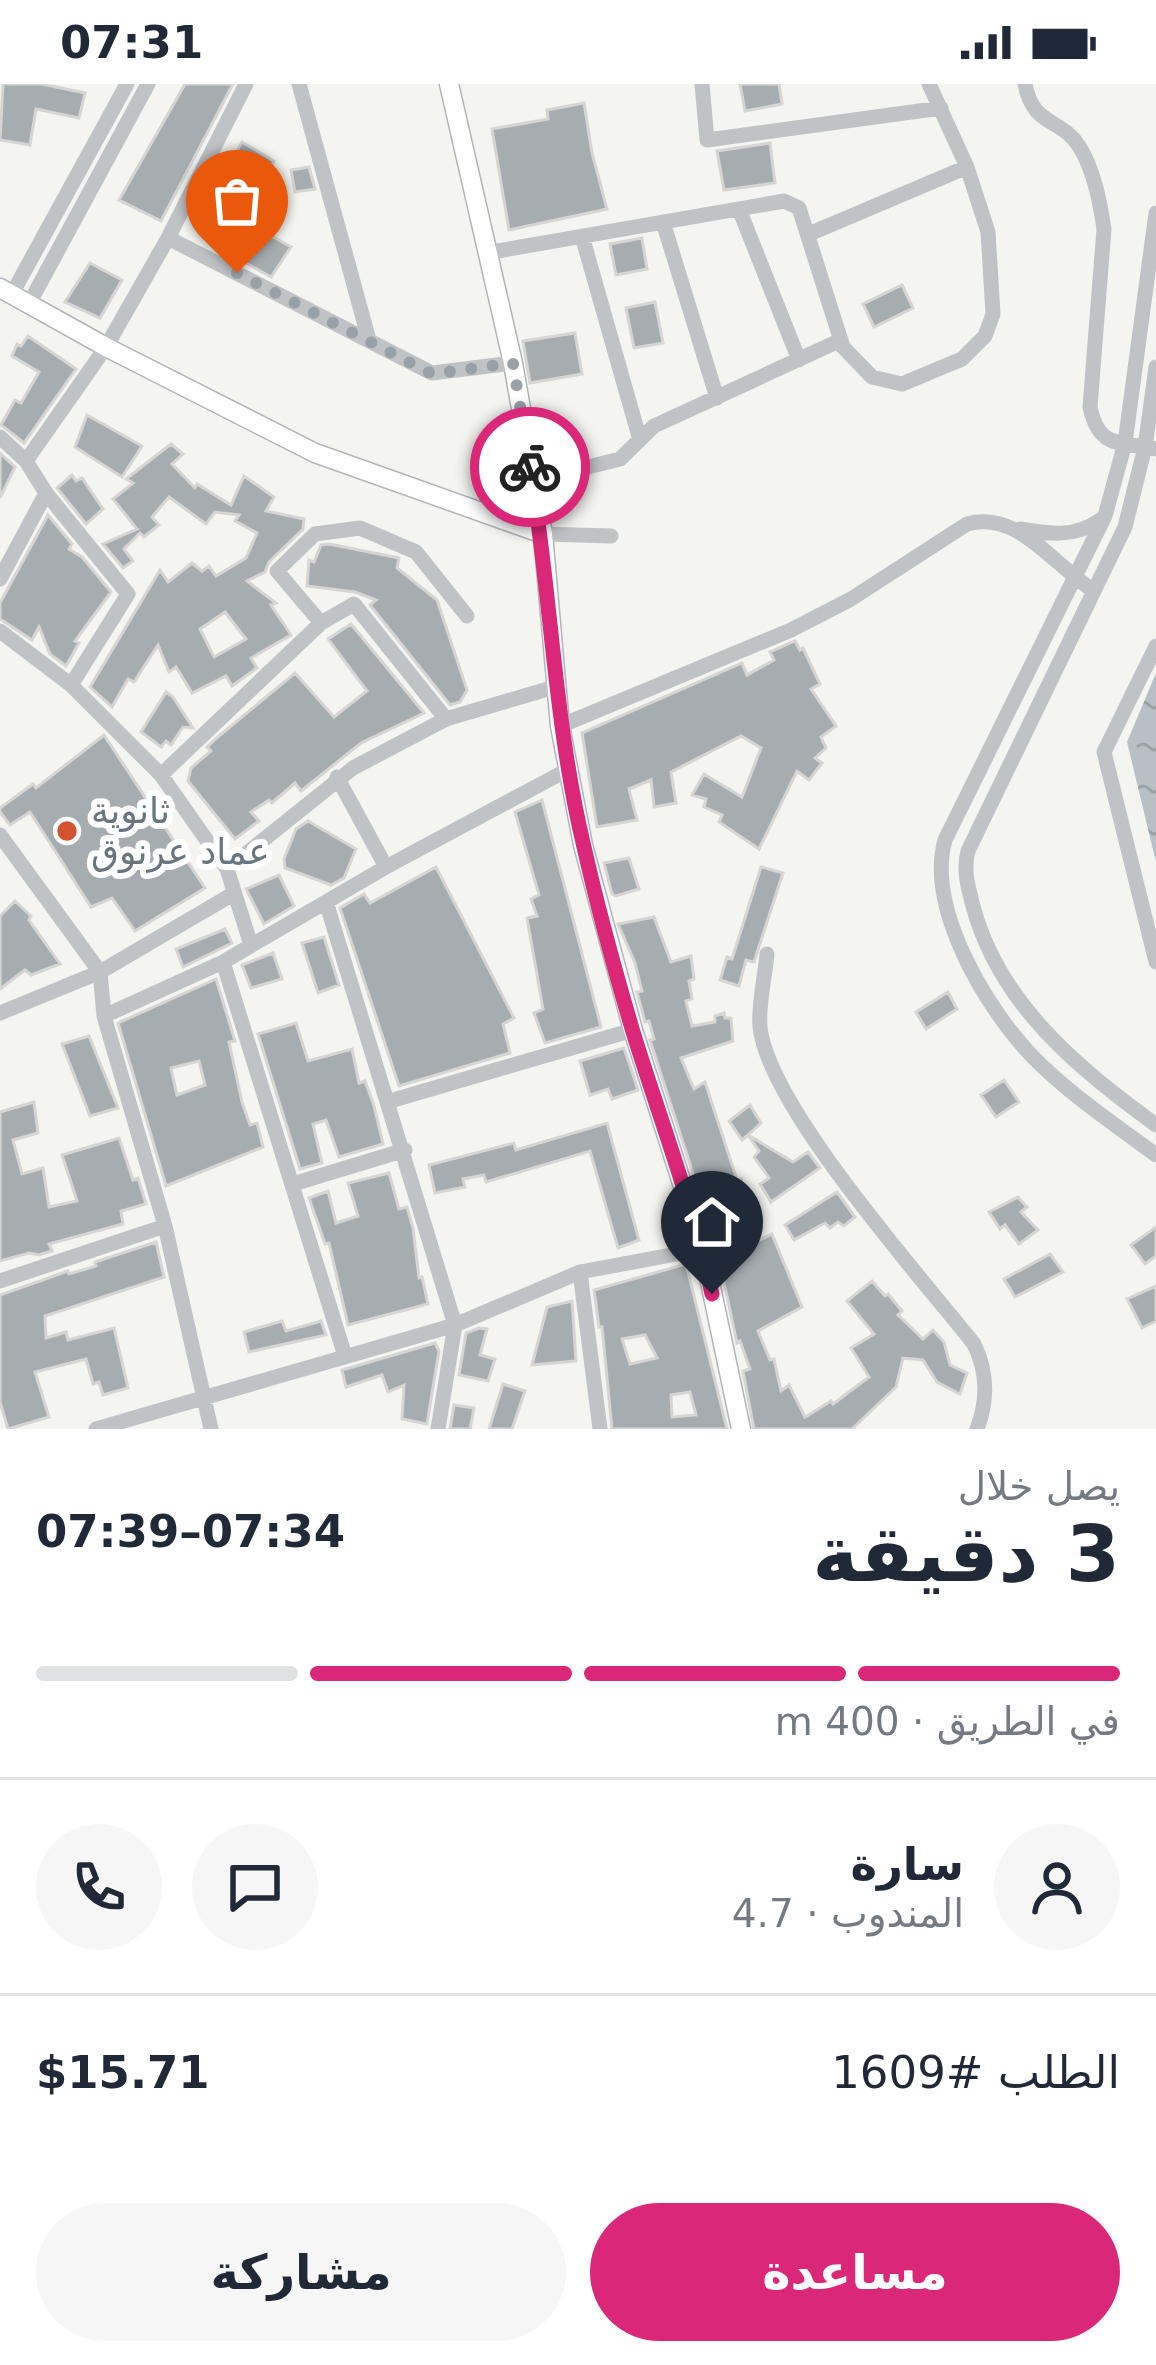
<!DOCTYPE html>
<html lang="ar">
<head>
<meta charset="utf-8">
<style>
  body { margin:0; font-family:"DejaVu Sans",Cairo,sans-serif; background:#f6f6f7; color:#1f2937; direction:rtl; height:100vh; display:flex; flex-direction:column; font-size:45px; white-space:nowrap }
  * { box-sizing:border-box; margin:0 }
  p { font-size:39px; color:#747a83 }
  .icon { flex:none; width:66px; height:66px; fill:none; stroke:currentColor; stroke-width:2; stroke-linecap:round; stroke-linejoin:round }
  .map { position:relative; height:1345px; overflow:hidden; direction:ltr }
  .panel { display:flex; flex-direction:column; background:#fff; flex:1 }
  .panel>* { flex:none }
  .pin { position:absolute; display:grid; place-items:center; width:102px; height:102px; color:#fff; margin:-123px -51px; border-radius:50% 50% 50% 0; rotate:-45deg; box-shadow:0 0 12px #0007 }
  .pin .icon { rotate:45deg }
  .courier { position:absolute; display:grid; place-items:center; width:120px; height:120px; margin:-60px; border:9px solid #db2777; border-radius:50%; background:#fff; color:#222; box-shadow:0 3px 15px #0007 }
  .head em { font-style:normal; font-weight:700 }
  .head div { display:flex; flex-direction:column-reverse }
  .head { display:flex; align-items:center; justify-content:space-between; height:204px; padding:0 36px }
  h1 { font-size:78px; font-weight:700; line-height:90px }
  .bar { display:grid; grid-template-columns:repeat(4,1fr); gap:18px 12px; align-content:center; height:144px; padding:0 36px }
  .bar i { height:15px; border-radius:9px; background:#e0e1e3 }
  .bar .selected { background:#db2777 }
  .bar p { grid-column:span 4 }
  .line { display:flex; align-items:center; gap:30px; padding:0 36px; border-top:3px solid #e0e1e3 }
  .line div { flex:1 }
  .round { display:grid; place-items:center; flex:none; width:126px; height:126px; border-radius:63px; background:#f6f6f7 }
  .button { display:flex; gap:24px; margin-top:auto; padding:24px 36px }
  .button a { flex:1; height:138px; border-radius:72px; background:#db2777; color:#fff; font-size:48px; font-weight:700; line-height:138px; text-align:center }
  .button a+a { background:#f6f6f7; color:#1f2937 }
  .status { display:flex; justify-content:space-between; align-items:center; height:84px; padding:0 60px; background:#fff; direction:ltr }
  .status svg { height:33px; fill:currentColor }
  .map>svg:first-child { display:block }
  .water { fill:url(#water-ripples) }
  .building { fill:#a6adb1; stroke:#d6d5d3; stroke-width:3; fill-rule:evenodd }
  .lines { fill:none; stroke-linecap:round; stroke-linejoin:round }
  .major-casing { stroke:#b1b5b8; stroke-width:21 }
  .minor { stroke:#c0c3c6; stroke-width:15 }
  .major { stroke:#fff; stroke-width:18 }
  .done { stroke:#98a1a7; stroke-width:12; stroke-dasharray:0 21.6 }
  .route { stroke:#db2777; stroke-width:15 }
  .poi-dot { fill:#d45331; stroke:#fff; stroke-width:4.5 }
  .labels { text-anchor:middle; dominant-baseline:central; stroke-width:12; stroke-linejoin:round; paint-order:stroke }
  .poi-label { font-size:36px; fill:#66757f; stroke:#fff; text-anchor:start }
</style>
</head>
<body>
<div class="status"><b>07:31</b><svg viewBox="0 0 49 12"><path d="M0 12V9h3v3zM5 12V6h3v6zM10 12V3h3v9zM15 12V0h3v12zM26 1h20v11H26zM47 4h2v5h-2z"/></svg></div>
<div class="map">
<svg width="1156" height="1345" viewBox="0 0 1156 1345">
  <defs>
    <pattern id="water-ripples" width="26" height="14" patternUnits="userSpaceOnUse" patternTransform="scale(3)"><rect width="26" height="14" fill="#b7c1c5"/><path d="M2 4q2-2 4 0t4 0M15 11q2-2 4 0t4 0" fill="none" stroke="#99a1a5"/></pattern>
  </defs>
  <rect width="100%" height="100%" fill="#f4f4f1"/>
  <path class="water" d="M1156,589V778L1127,658Z"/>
  <path class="building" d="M3,0H42L85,9L79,34L36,25L30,61L0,56Z
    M185,0H233L161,137L119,116Z
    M740,0H779L782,20L745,27Z
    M584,19L592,69L607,125L509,146L492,45L548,35L547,26Z
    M242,58L274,77L257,105L226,86Z
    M770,59L775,99L724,106L717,67Z
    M309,83L315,105L295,108L291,86Z
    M238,133L291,163L271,193L221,165Z
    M642,154L647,185L616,191L610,160Z
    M90,179L122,196L100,234L65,218Z
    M902,201L913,224L874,243L863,220Z
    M655,218L663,259L634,264L626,224Z
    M575,249L582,290L530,299L523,257Z
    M28,252L76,285L24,359L1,341L15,316L21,319L39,288L12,272L17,260L21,262Z
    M87,331L142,362L122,393L75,363Z
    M171,360L183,370L172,380L195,404L197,400L231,421L244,392L274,413L266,427L304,435L303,445L269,478L265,488L247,497L276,519L271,521L291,551L251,574L257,584L232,602L226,592L192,609L176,583L169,588L158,561L134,598L128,595L112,623L90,603L160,486L168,498L192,479L202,487L209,482L216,492L246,474L257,449L235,437L239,431L215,428L206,440L169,413L152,433L159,441L144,453L140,449L124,465L133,477L123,484L103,460L137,445L113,415L133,399L126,395ZM225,528L246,555L214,573L200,545Z
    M0,369L15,383L0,414Z
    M72,391L76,397L82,394L103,425L86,440L57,404Z
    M48,431L72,460L69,465L82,473L111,508L75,557L79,559L66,582L50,570L39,543L32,556L0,535V519Z
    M329,460L399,474L397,484L437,516L467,606L460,618L450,621L370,521L376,516L355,508L307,502L309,476L314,478L321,461Z
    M351,540L424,629L361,659L301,707L295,699L272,719L269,716L251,728L259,737L235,755L188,697L191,684L211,667L207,663L219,652L295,589L334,633L367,607L328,555Z
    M795,557L800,566L803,564L820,600L811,605L836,642L821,653L826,664L815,674L822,679L809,696L797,687L759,765L719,738L722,731L704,723L706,715L692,711L704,690L742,713L761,664L741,652L671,688L676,719L654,723L651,696L629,705L637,736L597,743L582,649L742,579L747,591L774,576L770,568Z
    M166,608L173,613L193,644L183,643L171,661L166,657L161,663L141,648Z
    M104,651L205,804L135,847L112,814L91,823L30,728L10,741L0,728V724L33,700L36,704Z
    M542,716L601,943L545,959L534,929L543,925L527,834L537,832L531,815L539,811L515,728Z
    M308,737L356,765L344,794L331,801L285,784L284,775L296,745Z
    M629,774L639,805L616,812L612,810L604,779Z
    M436,783L514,934L503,940L510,969L399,1002L340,824L364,810L370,819Z
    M761,783L783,789L754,878L746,876L739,902L720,896L727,873L732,875Z
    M279,791L294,822L264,840L246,805Z
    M15,817L31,832L29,836L60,880L31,891L25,886L0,905V832Z
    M654,833L671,878L691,872L694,895L689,897L692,915L686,917L692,942L715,938V932L724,929L725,934H731L733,957L681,974L694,1005L705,998L737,1096L741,1095L758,1157L772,1150L802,1223L758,1247L770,1276L774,1275L781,1307L789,1301L805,1333L831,1317L833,1320L869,1293L851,1264L874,1250L847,1217L872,1197L885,1212L888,1210L902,1227L898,1231L923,1255L933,1246L944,1258L950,1281L967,1289L960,1310L937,1298L923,1276L903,1274L896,1303L852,1345H754L743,1287L750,1285L740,1257L737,1259L716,1161L650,956L654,955L649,937L645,938L637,908L642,907L635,879L618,840Z
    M225,845L232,859L183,883L176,865Z
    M324,853L339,901L318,909L302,859Z
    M273,869L282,895L251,904L242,881Z
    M216,895L235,957L229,958L242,1018L250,1041L257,1039L263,1063L166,1102L118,939ZM199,977L205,1001L177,1011L171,984Z
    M948,908L957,925L926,945L916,928Z
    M296,939L308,977L352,965L359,999L365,997L374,1022L383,1060L339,1073L326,1036L313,1040L322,1079L300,1085L258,950Z
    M89,952L118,1024L90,1032L62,960Z
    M624,964L638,1006L612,1015L608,1005L590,1011L580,977Z
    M1004,996L1019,1018L996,1033L981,1011Z
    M34,1018L38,1049L13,1056L22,1090L43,1084L49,1123L77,1117L62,1071L119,1054L133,1096L138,1094L146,1120L121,1127L123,1140L49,1160L52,1167L39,1171L29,1169L0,1177V1028Z
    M750,1021L761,1039L748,1051L793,1078L808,1068L820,1084L771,1118L760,1100L769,1094L754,1073L759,1067L748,1051L742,1056L729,1037Z
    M607,1039L639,1156L618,1164L590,1067L486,1098L484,1091L463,1095L465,1103L435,1109L429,1081L514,1059L516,1066Z
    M389,1089L399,1125L407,1123L413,1144L419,1194L422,1193L428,1220L348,1241L329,1159L325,1160L309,1114L328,1107L336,1139L358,1132L348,1099Z
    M837,1108L855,1133L844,1142L838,1138L830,1144L825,1139L794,1156L785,1141Z
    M1018,1113L1027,1123L1021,1128L1038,1146L1019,1160L1005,1141L1000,1145L989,1128Z
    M1156,1143V1172L1145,1180L1131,1161Z
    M156,1158L164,1193L45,1232L46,1254L66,1248L68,1256L114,1244L128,1304L103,1311L99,1298L93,1300L86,1275L35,1288L49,1333L8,1345L0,1318V1211L68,1187L69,1190L96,1182L95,1178Z
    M1050,1170L1063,1188L1015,1213L1004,1195Z
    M686,1180L727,1345H612L602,1243H599L594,1206ZM645,1251L657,1274L630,1280L622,1255ZM690,1308L696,1331L672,1333L671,1311Z
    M1156,1202V1237L1142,1244L1127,1215Z
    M572,1217L576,1277L532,1281L547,1223Z
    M282,1237L286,1247L321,1237L326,1251L249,1268L244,1248Z
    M479,1244L487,1245L480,1271L495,1275L488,1297L459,1291L466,1249Z
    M435,1259L439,1267L427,1340L402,1335L404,1301L388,1308L382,1291L346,1303L342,1286Z
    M503,1300L525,1307L512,1345H489Z
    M454,1321L474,1324L470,1345H450Z"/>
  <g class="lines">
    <defs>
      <path id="major" d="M449,0L513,279L543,450L560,642L583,761L633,946L703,1165L741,1345
        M0,204L106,263L315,369L543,450"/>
    </defs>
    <use href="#major" class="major-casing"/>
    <path class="minor" d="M299,0L369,256
      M702,0L707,56L941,24
      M1025,0C1033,43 1060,33 1079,62C1094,86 1100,118 1104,145L1090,323C1099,365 1119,357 1156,365
      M739,125L799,276
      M1156,129L1125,359L1105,432L945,756C926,824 986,924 1032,972C1069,1010 1114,1040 1156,1071
      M663,138L717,314
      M809,150L967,83
      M582,152L640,356
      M168,154L432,289L513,279
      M486,169L784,117L799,124L843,263L872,293L902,300L962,275L985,252L993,230L988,148L967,83L929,0
      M13,208L127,0
      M30,218L148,0
      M1156,283L1145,363L1125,443L968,767C963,787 968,802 973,822C999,920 1078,984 1156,1041
      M0,353L26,377L46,409L128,510L71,601L161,691L227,785L251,861
      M26,377L106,263L168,154L246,0
      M532,397L620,375L654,342L841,256
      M1020,445C1048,450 1075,454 1100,436
      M543,450L611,452
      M0,495L46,409
      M321,539L277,487L315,450L360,444L416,468L467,532
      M0,547L71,601
      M1156,562L1104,668L1156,878
      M560,642L791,546L851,515L967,440C1019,426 1054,482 1094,507
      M161,691L321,539L354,520L446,635
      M337,693L386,783
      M0,751L100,888L104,932L165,1142L211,1345
      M227,785L353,684L446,635L558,602
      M327,821L455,1241L438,1345
      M767,870C765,893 758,920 760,943C768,1022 921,1193 974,1260C988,1289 988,1316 977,1345
      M223,878L345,1272
      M0,929L100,888L233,810
      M104,932L223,878L386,783L569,685
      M390,1017L633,946
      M293,1100L405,1066
      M580,1188L600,1345
      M0,1197L165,1142
      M96,1345L455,1241L580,1188L703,1165"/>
    <use href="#major" class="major"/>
  </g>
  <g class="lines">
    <path class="done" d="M237,189L432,290L513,279L530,383"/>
    <path class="route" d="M530,383C551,509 554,638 584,763C598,825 615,887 633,948C660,1035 693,1121 712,1210"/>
  </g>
  <circle class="poi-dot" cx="67" cy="747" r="12"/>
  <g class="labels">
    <g class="poi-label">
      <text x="91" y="726">ثانوية<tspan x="91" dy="41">عماد عرنوق</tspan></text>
    </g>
  </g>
</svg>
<div class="pin" style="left:237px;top:189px;background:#ea580c"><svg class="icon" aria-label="bag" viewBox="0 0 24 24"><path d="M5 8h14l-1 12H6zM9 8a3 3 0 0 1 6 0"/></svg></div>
<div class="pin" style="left:712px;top:1210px;background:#1f2937"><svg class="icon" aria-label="home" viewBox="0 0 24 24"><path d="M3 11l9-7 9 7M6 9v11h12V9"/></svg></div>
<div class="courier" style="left:530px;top:383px"><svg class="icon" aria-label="bike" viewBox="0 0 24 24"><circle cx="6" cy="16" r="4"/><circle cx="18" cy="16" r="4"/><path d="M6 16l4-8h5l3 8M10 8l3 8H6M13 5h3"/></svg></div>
</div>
<section class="panel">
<div class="head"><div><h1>3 دقيقة</h1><p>يصل خلال</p></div><em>07:34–07:39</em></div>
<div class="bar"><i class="selected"></i><i class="selected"></i><i class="selected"></i><i></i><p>في الطريق · 400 m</p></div>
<div class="line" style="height:216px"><a class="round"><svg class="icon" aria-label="person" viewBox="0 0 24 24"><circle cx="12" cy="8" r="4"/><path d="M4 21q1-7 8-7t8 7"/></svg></a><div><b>سارة</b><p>المندوب · 4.7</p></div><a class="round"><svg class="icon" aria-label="chat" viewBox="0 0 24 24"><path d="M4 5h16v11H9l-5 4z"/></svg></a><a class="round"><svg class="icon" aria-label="phone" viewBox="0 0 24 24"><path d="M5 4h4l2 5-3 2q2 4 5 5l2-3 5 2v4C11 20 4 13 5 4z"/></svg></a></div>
<div class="line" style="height:156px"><div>الطلب #1609</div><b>$15.71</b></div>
<div class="button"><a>مساعدة</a><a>مشاركة</a></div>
</section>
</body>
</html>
